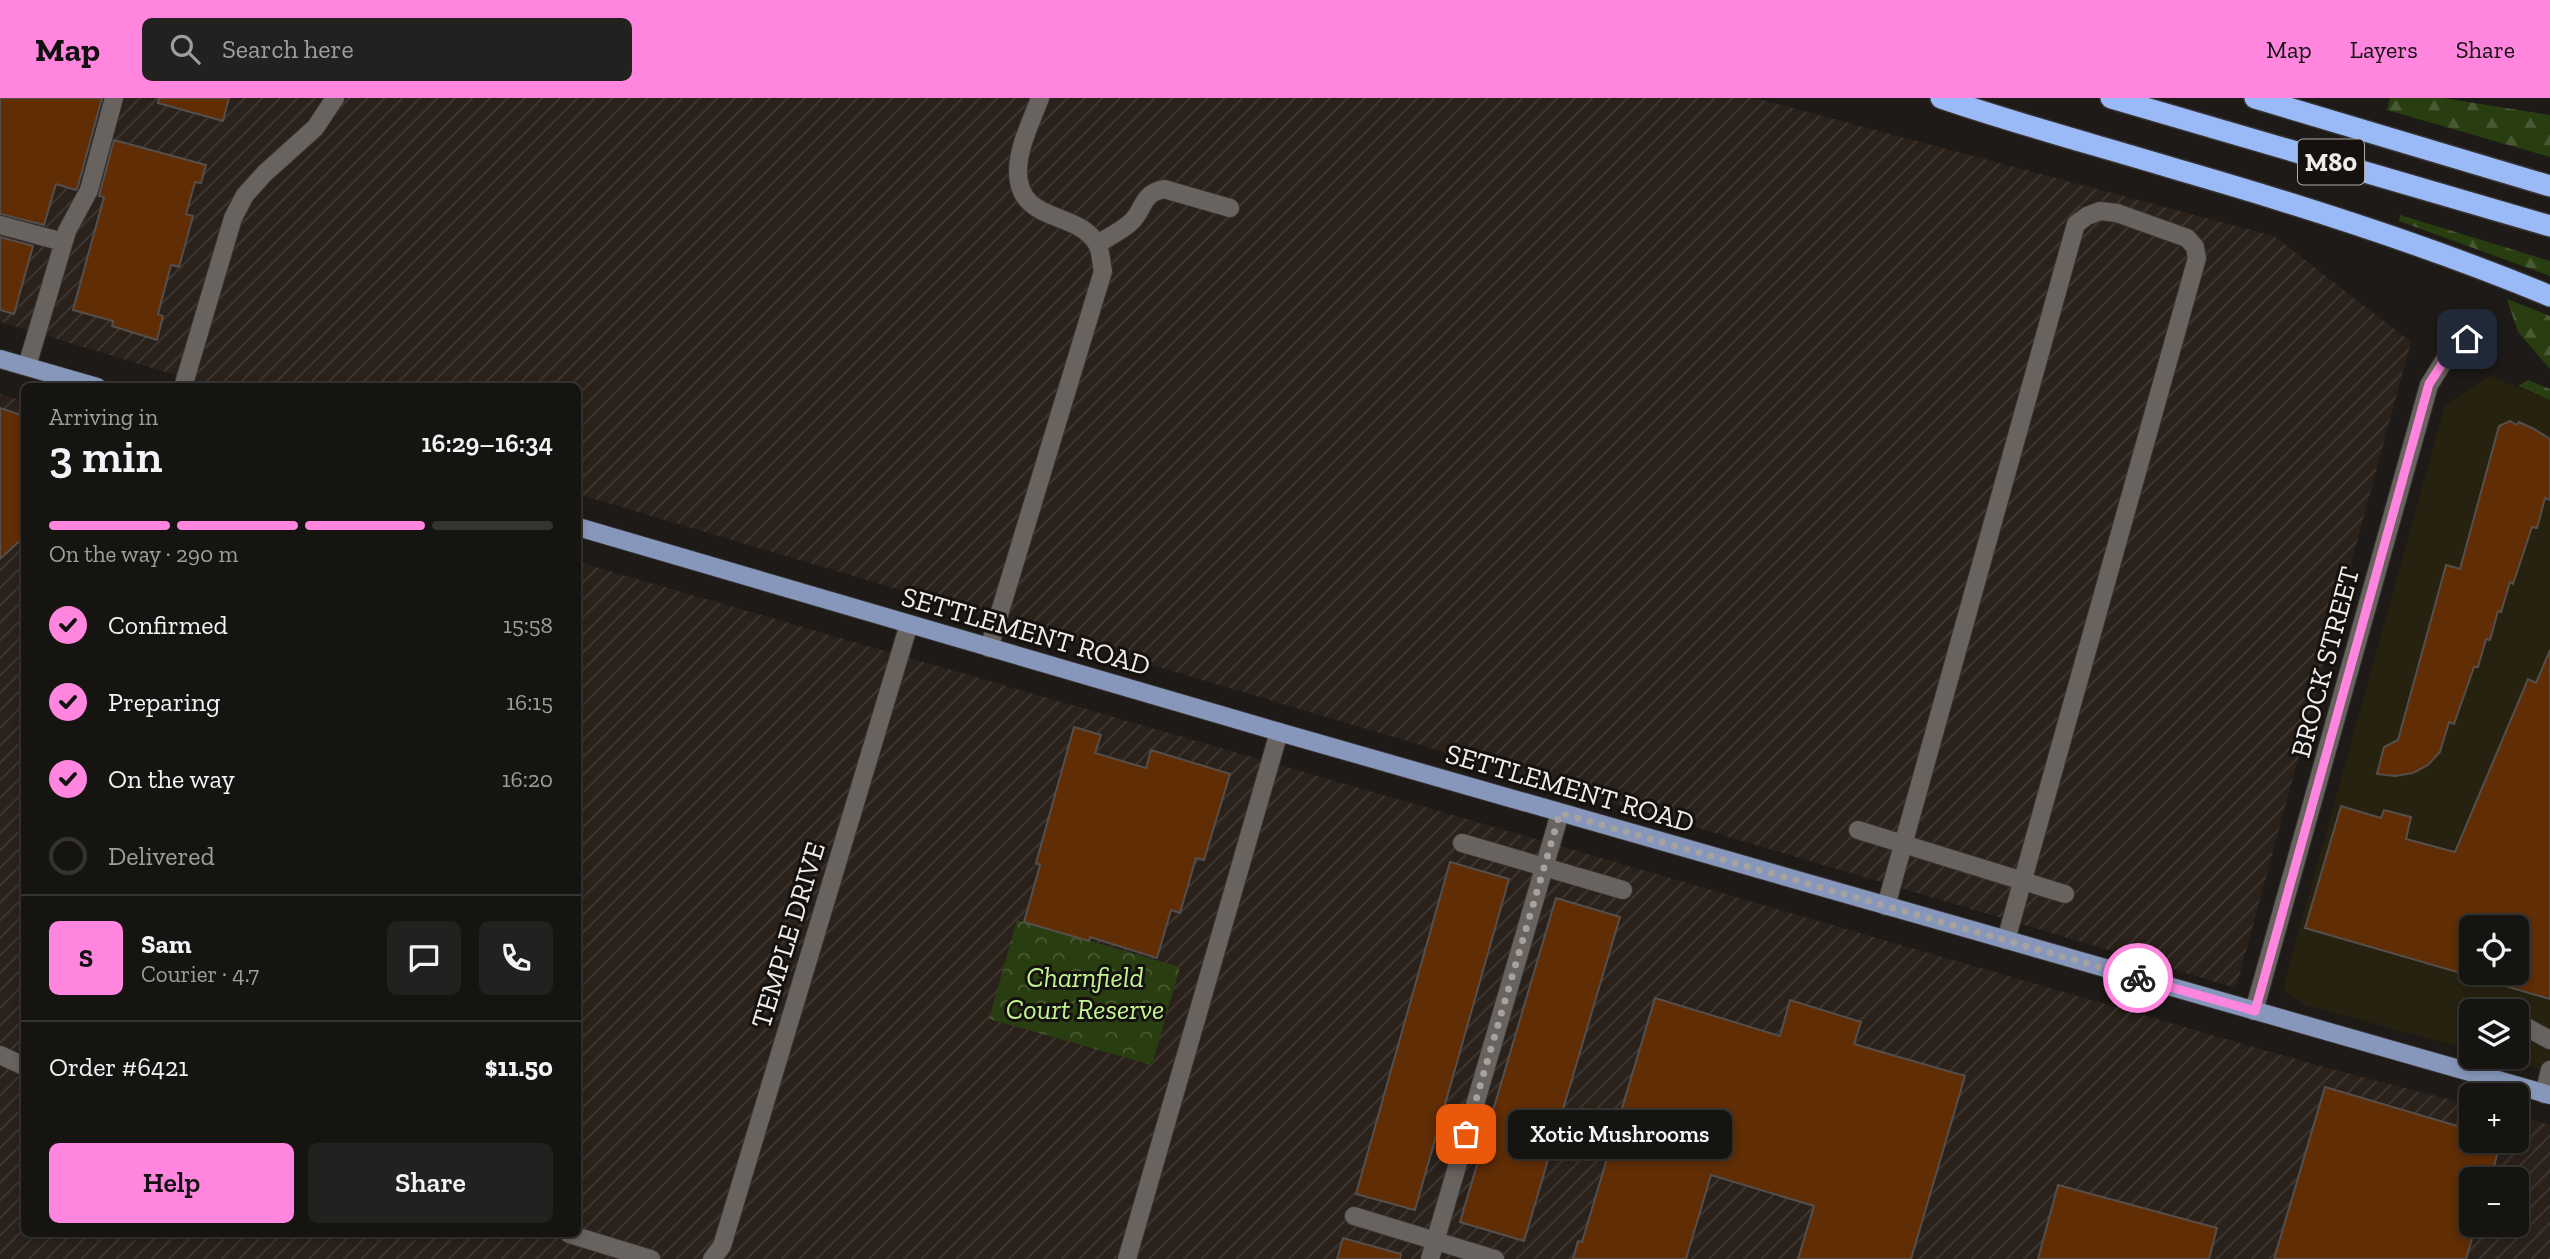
<!DOCTYPE html>
<html lang="en">
<head>
<meta charset="utf-8">
<style>
  body { margin:0; font-family:"Zilla Slab",serif; background:#23211f; color:#f1f3f6; height:100vh; display:flex; flex-direction:column; font-size:26px; white-space:nowrap }
  * { box-sizing:border-box; margin:0 }
  p { font-size:23px; color:#9e9e9f }
  .icon { flex:none; width:38px; height:38px; fill:none; stroke:currentColor; stroke-width:2; stroke-linecap:round; stroke-linejoin:round }
  .map { position:relative; flex:1; overflow:hidden }
  .details { position:absolute; left:21px; top:285px; width:560px; height:854px; display:flex; flex-direction:column; background:#161411; border-radius:10px; box-shadow:0 4px 10px #0003,0 0 0 2px #353331 }
  .details>* { flex:none }
  .fabs { position:absolute; left:2459px; top:817px; display:grid; gap:14px }
  .fabs a { display:grid; place-items:center; width:70px; height:70px; border-radius:10px; background:#161411; box-shadow:0 4px 10px #0003,0 0 0 2px #353331; font-size:35px }
  .pin { position:absolute; display:grid; place-items:center; width:60px; height:60px; color:#fff; margin:-30px; border-radius:14px; box-shadow:0 4px 10px #0006 }
  .courier { position:absolute; display:grid; place-items:center; width:70px; height:70px; margin:-35px; border:5px solid #ff85df; border-radius:50%; background:#fff; color:#222; box-shadow:0 2px 9px #0007 }
  .bubble { position:absolute; height:49px; border-radius:10px; background:#161411; box-shadow:0 4px 10px #0003,0 0 0 2px #353331; font-size:23px; font-weight:600; line-height:49px; text-align:center }
  .head em { font-style:normal; font-weight:600 }
  .head div { display:flex; flex-direction:column-reverse }
  .head { display:flex; align-items:center; justify-content:space-between; height:119px; padding:0 28px }
  h1 { font-size:46px; font-weight:600; line-height:52px }
  .bar { display:grid; grid-template-columns:repeat(4,1fr); gap:10px 7px; align-content:center; height:84px; padding:0 28px }
  .bar i { height:9px; border-radius:5px; background:#353331 }
  .bar .active { background:#ff85df }
  .bar p { grid-column:span 4 }
  .line { display:flex; align-items:center; gap:18px; padding:0 28px; border-top:2px solid #353331 }
  .line div { flex:1 }
  .round { display:grid; place-items:center; flex:none; width:74px; height:74px; border-radius:10px; background:#23211f }
  ol { padding:0 28px; list-style:none }
  li { display:flex; align-items:center; gap:21px; height:77px }
  li p { margin-inline-start:auto }
  li .icon { padding:7px; border-radius:50%; background:#ff85df; color:#111; stroke-width:4 }
  li:last-child { color:#9e9e9f }
  li i { width:38px; height:38px; border:4px solid #353331; border-radius:50% }
  .button { display:flex; gap:14px; margin-top:auto; padding:14px 28px }
  .button a { flex:1; height:80px; border-radius:10px; background:#ff85df; color:#111; font-size:28px; font-weight:600; line-height:80px; text-align:center }
  .button a+a { background:#23211f; color:#f1f3f6 }
  header { display:flex; align-items:center; gap:42px; box-sizing:border-box; height:98px; padding:0 35px; background:#ff85df; color:#111 }
  header strong { font-size:33px }
  nav { display:flex; gap:38px; margin-inline-start:auto; font-size:24px }
  .search { width:490px; height:63px; background:#23211f; display:flex; align-items:center; gap:18px; box-sizing:border-box; padding:0 24px; border-radius:10px; color:#9e9e9f; font-size:26px }
  .map>svg:first-child { display:block }
  .commercial { fill:#272110; fill-rule:evenodd }
  .industrial { fill:url(#industrial-furrows); fill-rule:evenodd }
  .forest { fill:url(#forest-firs) }
  .park { fill:url(#park-crowns) }
  .building { fill:#602d05; stroke:#544f4c; stroke-width:2 }
  .lines { fill:none; stroke-linecap:round; stroke-linejoin:round }
  .minor-casing { stroke:#363332; stroke-width:20 }
  .major-casing { stroke:#363332; stroke-width:20 }
  .highway-casing { stroke:#363332; stroke-width:24 }
  .minor { stroke:#696360; stroke-width:18 }
  .major { stroke:#8697bb; stroke-width:18 }
  .highway { stroke:#9abaf7; stroke-width:21 }
  .done { stroke:#a6a2a0; stroke-width:7; stroke-dasharray:0 12.6 }
  .route { stroke:#ff85df; stroke-width:9 }
  .labels { text-anchor:middle; dominant-baseline:central; stroke-width:6; stroke-linejoin:round; paint-order:stroke }
  .shield { fill:#15110e; stroke:#aeaaa8; stroke-width:2 }
  .shield-label { font-size:26px; font-weight:bold; fill:#efecea }
  .street-label { font-size:28px; fill:#efecea; stroke:#15110e }
  .park-label { font-size:28px; font-style:italic; fill:#c1f58f; stroke:#15110e }
</style>
</head>
<body>
<header>
<strong>Map</strong>
<div class="search"><svg class="icon" aria-label="search" viewBox="0 0 24 24"><circle cx="10" cy="10" r="6"/><path d="M15 15l6 6"/></svg>Search here</div>
<nav><a>Map</a><a>Layers</a><a>Share</a></nav>
</header>
<div class="map">
<svg width="2550" height="1161" viewBox="0 0 2550 1161">
  <defs>
    <pattern id="industrial-furrows" width="10" height="10" patternUnits="userSpaceOnUse" patternTransform="scale(1.75)"><rect width="10" height="10" fill="#2a211b"/><path d="M-1 1l2-2M0 10L10 0M9 11l2-2" fill="none" stroke="#3f3731"/></pattern>
    <pattern id="forest-firs" width="22" height="20" patternUnits="userSpaceOnUse" patternTransform="scale(1.75)"><rect width="22" height="20" fill="#293e10"/><path d="M5 1l3.5 6h-7zM16 11l3.5 6h-7z" fill="#485a33"/></pattern>
    <pattern id="park-crowns" width="20" height="18" patternUnits="userSpaceOnUse" patternTransform="scale(1.75)"><rect width="20" height="18" fill="#293e10"/><path d="M2 6a3 3 0 1 1 6 0M12 15a3 3 0 1 1 6 0" fill="none" stroke="#485a33"/></pattern>
  </defs>
  <rect width="100%" height="100%" fill="#1e1a17"/>
  <path class="commercial" d="M2489,278L2550,302V974L2497,959H2516V914H2471V952L2305,907L2286,894L2284,886L2445,307ZM2471,830H2516V875H2471Z"/>
  <path class="industrial" d="M0,0H1755L2274,138L2411,244L2236,890L578,396V289H216L0,224Z
    M0,296L24,303V1136H578V464L2316,967L2471,1007V1043H2516L2517,1019L2550,1027V1161H0ZM2471,1082H2516V1127H2471Z"/>
  <path class="forest" d="M2390,0H2443L2550,17V59L2387,12Z
    M2400,117L2550,163V178L2399,123Z
    M2507,201L2550,218V271L2518,234Z
    M2528,282L2550,291V302L2518,288Z"/>
  <path class="park" d="M1017,822L1180,869L1152,967L989,921Z"/>
  <path class="building" d="M0,0H102L78,88L76,92L56,86L44,127L0,116Z
    M159,0H229L223,23L158,5Z
    M114,42L206,67L201,85L195,84L186,116L193,118L179,169L171,167L158,216L163,218L157,242L112,228L113,223L73,212L104,99L99,98Z
    M0,139L33,148L14,216L0,212Z
    M0,310L24,318V439L0,461Z
    M2510,323L2517,327L2519,324L2534,331L2550,341V402L2545,400L2537,430L2532,429L2513,486L2510,484L2501,514L2498,513L2490,542L2486,541L2478,569H2474L2454,626L2449,624L2440,654L2428,667L2413,675L2395,678L2377,676L2384,649L2398,642L2446,467L2460,471L2499,328Z
    M2550,552V901L2474,879V875H2516V830H2471V878L2305,830L2341,708L2381,720L2384,712L2411,719L2406,741L2455,754L2528,581L2536,585Z
    M1074,629L1101,637L1095,655L1146,670L1151,652L1230,676L1204,762L1196,760L1180,815L1171,812L1157,860L1090,839L1089,843L1024,824L1040,767L1036,765Z
    M1450,764L1509,781L1415,1112L1356,1096Z
    M1556,800L1620,819L1524,1143L1460,1124Z
    M1655,900L1780,938L1790,902L1861,924L1854,946L1965,978L1911,1161H1798L1814,1108L1711,1077L1686,1161H1573L1578,1143L1582,1144Z
    M2325,989L2471,1032V1043H2501L2490,1082H2471V1127H2476L2466,1161H2274Z
    M2058,1087L2217,1130L2209,1161H2038Z
    M1343,1140L1401,1156L1400,1161H1337Z"/>
  <g class="lines">
    <defs>
      <path id="minor" d="M0,127L63,144
        M1097,146C1107,140 1121,133 1130,125C1145,112 1140,96 1164,91L1230,110
        M27,268L67,133L89,92L114,0
        M183,289L233,120L245,97L265,75L315,30L335,0
        M989,550L1103,173C1101,165 1101,153 1097,146C1077,111 1018,127 1018,73C1018,49 1032,22 1040,0
        M1858,732L2065,796
        M1462,745L1623,792
        M1886,808L2072,140L2076,126L2087,118L2100,113L2117,115L2187,140L2195,149L2197,160L2006,842
        M2254,913L2429,287L2444,263L2467,241
        M2528,930L2550,942
        M0,957L24,968
        M2544,996L2550,972
        M1354,1118L1495,1161
        M569,1136L651,1161
        M712,1161L722,1148L909,526
        M1127,1161L1279,634
        M1430,1161L1560,715"/>
      <path id="major" d="M0,261L97,289
        M578,429L1279,634L2550,997"/>
      <path id="highway" d="M1941,0C2020,27 2100,48 2179,72C2304,108 2430,148 2550,198
        M2111,0L2550,128
        M2255,0L2550,88"/>
    </defs>
    <use href="#minor" class="minor-casing"/>
    <use href="#major" class="major-casing"/>
    <use href="#highway" class="highway-casing"/>
    <use href="#minor" class="minor"/>
    <use href="#major" class="major"/>
    <use href="#highway" class="highway"/>
  </g>
  <g class="lines">
    <path class="done" d="M1466,1036L1560,715L2138,880"/>
    <path class="route" d="M2138,880L2255,913L2429,286L2444,263L2467,241"/>
  </g>
  <g class="labels">
    <rect class="shield" x="2298" y="41.5" width="66" height="45" rx="5"/>
    <g class="shield-label">
      <text x="2331" y="64">M80</text>
    </g>
    <g class="street-label">
      <text transform="translate(1026 533) rotate(16)">SETTLEMENT ROAD</text>
      <text transform="translate(2325 564) rotate(-75)">BROCK STREET</text>
      <text transform="translate(1570 690) rotate(16)">SETTLEMENT ROAD</text>
      <text transform="translate(788 837) rotate(-73)">TEMPLE DRIVE</text>
    </g>
    <g class="park-label">
      <text x="1085" y="879">Charnfield<tspan x="1085" dy="32">Court Reserve</tspan></text>
    </g>
  </g>
</svg>
<div class="fabs">
<a><svg class="icon" aria-label="locate" viewBox="0 0 24 24"><circle cx="12" cy="12" r="6"/><path d="M12 2v4M12 18v4M2 12h4M18 12h4"/></svg></a>
<a><svg class="icon" aria-label="layers" viewBox="0 0 24 24"><path d="M12 4l9 5-9 5-9-5zM3 14l9 5 9-5"/></svg></a>
<a>+</a>
<a>−</a>
</div>
<div class="pin" style="left:1466px;top:1036px;background:#ea580c"><svg class="icon" aria-label="bag" viewBox="0 0 24 24"><path d="M5 8h14l-1 12H6zM9 8a3 3 0 0 1 6 0"/></svg></div>
<div class="pin" style="left:2467px;top:241px;background:#1f2937"><svg class="icon" aria-label="home" viewBox="0 0 24 24"><path d="M3 11l9-7 9 7M6 9v11h12V9"/></svg></div>
<div class="courier" style="left:2138px;top:880px"><svg class="icon" aria-label="bike" viewBox="0 0 24 24"><circle cx="6" cy="16" r="4"/><circle cx="18" cy="16" r="4"/><path d="M6 16l4-8h5l3 8M10 8l3 8H6M13 5h3"/></svg></div>
<div class="bubble" style="left:1508px;top:1012px;width:224px">Xotic Mushrooms</div>
<section class="details">
<div class="head"><div><h1>3 min</h1><p>Arriving in</p></div><em>16:29–16:34</em></div>
<div class="bar"><i class="active"></i><i class="active"></i><i class="active"></i><i></i><p>On the way · 290 m</p></div>
<ol>
<li><svg class="icon" aria-label="check" viewBox="0 0 24 24"><path d="M5 12l5 5 9-10"/></svg>Confirmed<p>15:58</p></li>
<li><svg class="icon" aria-label="check" viewBox="0 0 24 24"><path d="M5 12l5 5 9-10"/></svg>Preparing<p>16:15</p></li>
<li><svg class="icon" aria-label="check" viewBox="0 0 24 24"><path d="M5 12l5 5 9-10"/></svg>On the way<p>16:20</p></li>
<li><i></i>Delivered</li>
</ol>
<div class="line" style="height:126px"><b class="round" style="background:#ff85df;color:#111">S</b><div><b>Sam</b><p>Courier · 4.7</p></div><a class="round"><svg class="icon" aria-label="chat" viewBox="0 0 24 24"><path d="M4 5h16v11H9l-5 4z"/></svg></a><a class="round"><svg class="icon" aria-label="phone" viewBox="0 0 24 24"><path d="M5 4h4l2 5-3 2q2 4 5 5l2-3 5 2v4C11 20 4 13 5 4z"/></svg></a></div>
<div class="line" style="height:91px"><div>Order #6421</div><b>$11.50</b></div>
<div class="button"><a>Help</a><a>Share</a></div>
</section>
</div>
</body>
</html>
